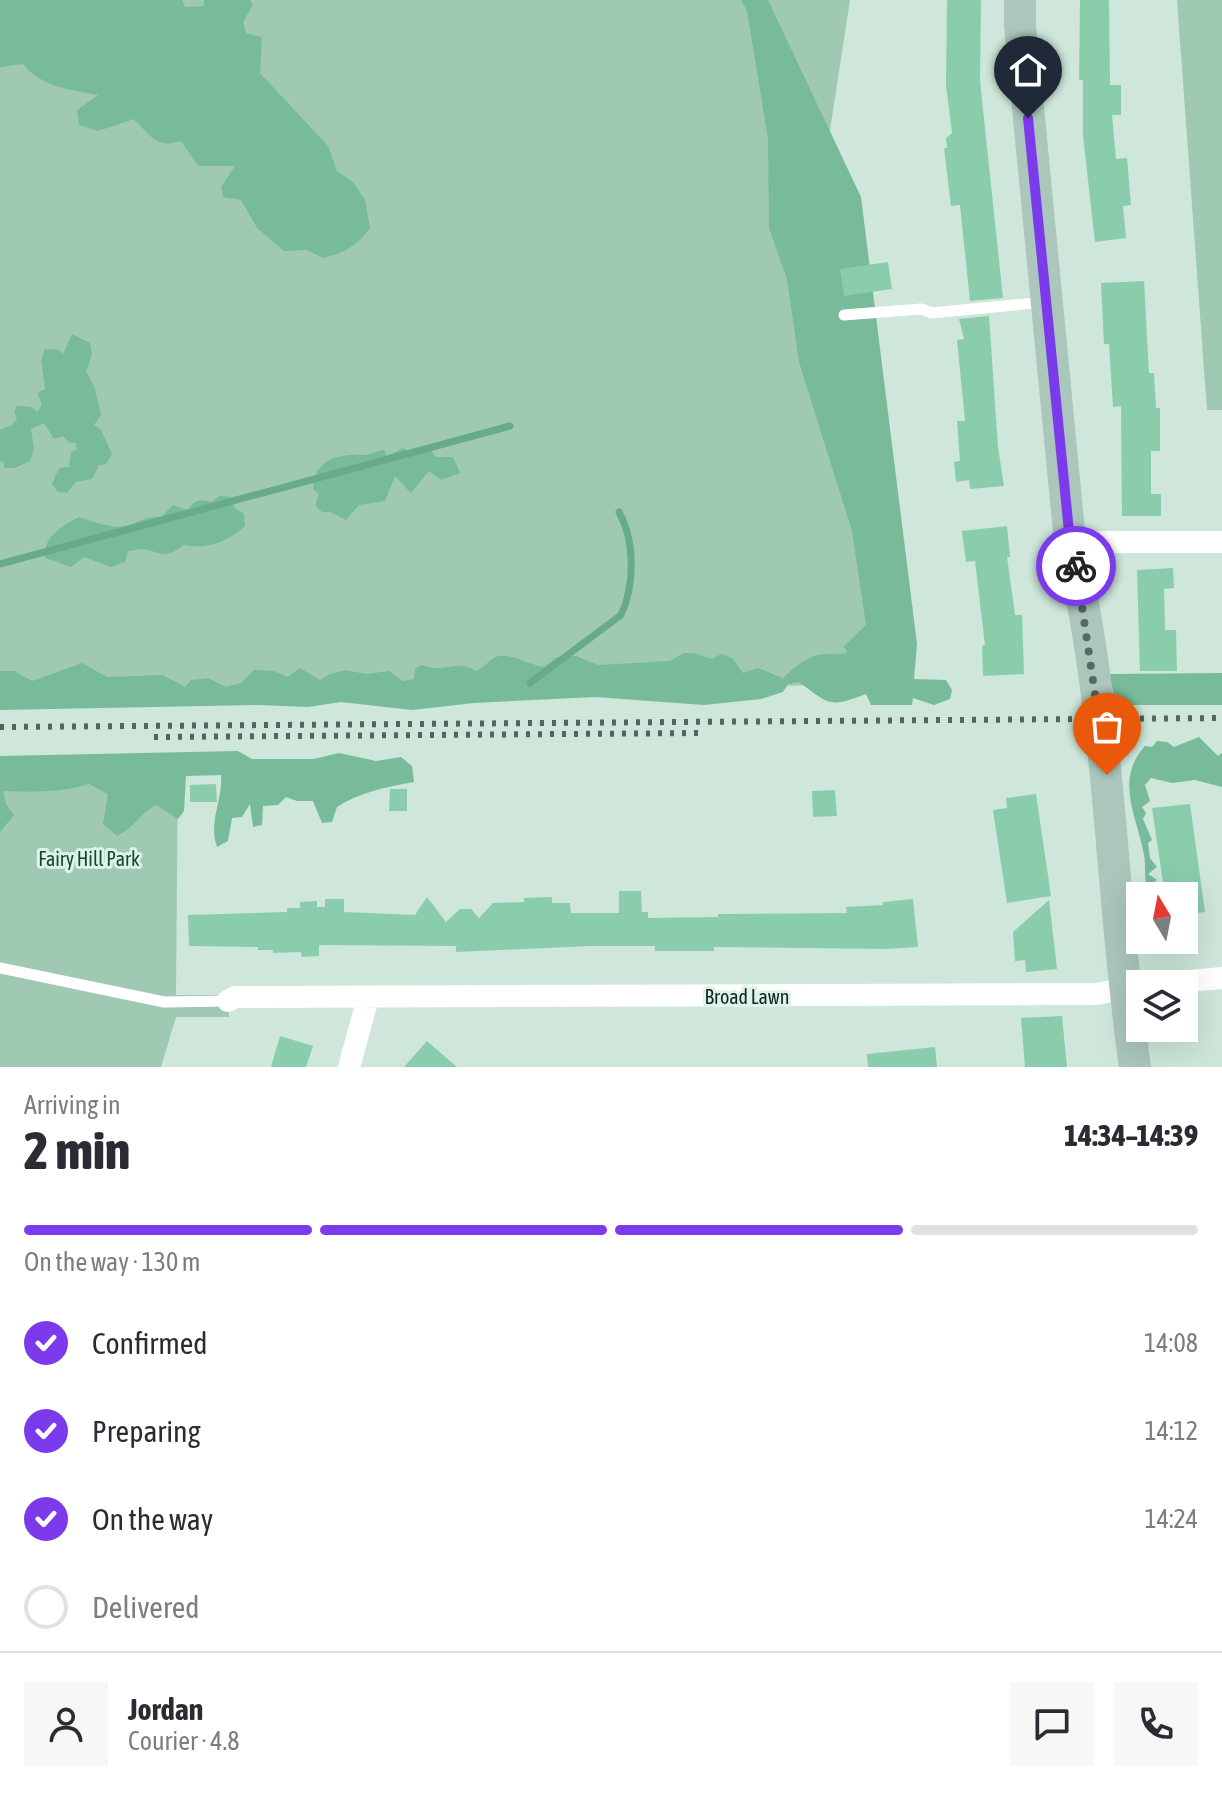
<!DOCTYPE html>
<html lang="en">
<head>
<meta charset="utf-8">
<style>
  body { margin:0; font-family:"Asap Condensed",sans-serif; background:#f7f7f7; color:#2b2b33; height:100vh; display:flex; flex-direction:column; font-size:30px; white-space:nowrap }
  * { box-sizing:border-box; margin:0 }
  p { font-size:26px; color:#7c7c81 }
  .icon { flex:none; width:44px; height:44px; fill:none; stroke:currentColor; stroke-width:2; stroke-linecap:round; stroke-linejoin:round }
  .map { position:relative; height:1067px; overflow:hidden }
  .details { display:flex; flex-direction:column; background:#fff; flex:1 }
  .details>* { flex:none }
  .needle { width:52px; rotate:350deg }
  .tools { position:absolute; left:1126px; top:882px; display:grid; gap:16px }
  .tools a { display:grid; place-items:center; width:72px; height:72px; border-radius:0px; background:#fff; box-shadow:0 8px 32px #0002; font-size:40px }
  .pin { position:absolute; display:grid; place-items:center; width:68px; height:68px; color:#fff; margin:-82px -34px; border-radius:50% 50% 50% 0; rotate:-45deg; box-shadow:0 0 8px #0007 }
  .pin .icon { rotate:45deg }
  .courier { position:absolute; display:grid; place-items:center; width:80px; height:80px; margin:-40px; border:6px solid #7c3aed; border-radius:50%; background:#fff; color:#222; box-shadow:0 2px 10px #0007 }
  .overview em { font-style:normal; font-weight:800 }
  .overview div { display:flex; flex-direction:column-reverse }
  .overview { display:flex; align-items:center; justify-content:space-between; height:136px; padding:0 24px }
  h1 { font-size:52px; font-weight:800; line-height:60px }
  .bar { display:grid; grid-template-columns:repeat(4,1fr); gap:12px 8px; align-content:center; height:96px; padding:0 24px }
  .bar i { height:10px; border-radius:6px; background:#e1e1e2 }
  .bar .active { background:#7c3aed }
  .bar p { grid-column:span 4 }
  .line { display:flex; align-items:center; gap:20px; padding:0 24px; border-top:2px solid #e1e1e2 }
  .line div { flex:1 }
  .round { display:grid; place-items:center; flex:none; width:84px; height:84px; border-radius:0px; background:#f7f7f7 }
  ol { padding:0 24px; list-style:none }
  li { display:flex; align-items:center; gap:24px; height:88px }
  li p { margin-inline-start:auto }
  li .icon { padding:8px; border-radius:50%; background:#7c3aed; color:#fff; stroke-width:4 }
  li:last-child { color:#7c7c81 }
  li i { width:44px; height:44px; border:4px solid #e1e1e2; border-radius:50% }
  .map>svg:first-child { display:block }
  .green { fill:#a0c9b4 }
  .forest { fill:#77bb9a }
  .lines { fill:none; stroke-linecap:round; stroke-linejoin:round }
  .stream { stroke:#68ab8b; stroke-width:7 }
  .building { fill:#89cdac }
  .service { stroke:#fff; stroke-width:11 }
  .minor { stroke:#fff; stroke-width:22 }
  .secondary { stroke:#abc6ba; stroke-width:32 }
  .rail { stroke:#54635c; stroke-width:6; stroke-dasharray:4 8; stroke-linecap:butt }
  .done { stroke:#596860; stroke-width:8; stroke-dasharray:0 14.4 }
  .route { stroke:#7c3aed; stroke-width:10 }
  .labels { text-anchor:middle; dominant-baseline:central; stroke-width:6; stroke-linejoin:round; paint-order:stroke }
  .park-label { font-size:20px; fill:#124833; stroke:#dbf4e7 }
  .street-label { font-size:20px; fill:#1a231f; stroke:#dbf4e7 }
</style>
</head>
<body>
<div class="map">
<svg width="1222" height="1067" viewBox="0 0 1222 1067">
  <rect width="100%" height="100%" fill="#cee7da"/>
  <path class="green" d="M0,0H850L812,247L893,684L0,698Z
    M1177,0H1222V410H1207Z
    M0,766H178L176,995H228L229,1017H176L161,1067H0Z"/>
  <path class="forest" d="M0,0H182L185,7L204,6V0H250L253,5L243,22L246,33L262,37L260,73L328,146L337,171L353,182L365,200L370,228C357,246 345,252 324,258L306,250L284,251L257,228L241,200L223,197L221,187L235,166H198L181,141C156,149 151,136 134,119L98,131L79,125L77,110L98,95C70,89 42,88 23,64L0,67Z
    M741,0H768L861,197L917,644L914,679L946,680L952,690L950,699L934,705L913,698L912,705H871L866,694C829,708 830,705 799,682L788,684L783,692L761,699L704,705L595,697L474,703L412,710L341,702L308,707L258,705L0,710V671H14L32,681L82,663L107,677L163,675L185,687L191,680L208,678L226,687L241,683L254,670L274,671L288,677L300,668L320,680L330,674L345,670L366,674L389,671L403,681L414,679L415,669L421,665C427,666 436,669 442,668C455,666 463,663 476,671C483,668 486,664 492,659C505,649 528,665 544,667L557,657L576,656L598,665L670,661L684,653H693L712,659L721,654L732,658L743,673L758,668L783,678C795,667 809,654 826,654C834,654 839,655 847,653L844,646L866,625L852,531L799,362L787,279L769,228L768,139L747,11Z
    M72,334L90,343L92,355L86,371L95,389L101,415L94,425L101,430L112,454L106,464L99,465L92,479L76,482L67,493L58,492L52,484L59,468L69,467L71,452L77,450L76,443H70L63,436L54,439L44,423L31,429L34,449L30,461L15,468H4V462L0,461V430L12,425L17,419L14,412L17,406L31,407L38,412L42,404L37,393L45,389L41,360L45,349L59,350L63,354Z
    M428,446L436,457H453L460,473L441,480L429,471L411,493L395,476L385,501L359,505L346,520L331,512H322L315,505L319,494L313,489C314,458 340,454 365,455C371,455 377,451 384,450L387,456L403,448L409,452Z
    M220,496L230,497L235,508L244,514L245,526C230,541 205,550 184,545C165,558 167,555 148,550C143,548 133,551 128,551L125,562L111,567L84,557L71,567L45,558C43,536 62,526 79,517C93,521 110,529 124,526C139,523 145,516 161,517L173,505L187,510C195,501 199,498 211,502Z
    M1222,673V705H1116L1109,674Z
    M1199,737L1218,756L1222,753V787L1195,780L1172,783L1151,778L1145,785L1150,801L1142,807L1146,813L1143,819L1152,840L1148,843L1150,858L1157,867L1148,874L1157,880L1147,887C1144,876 1146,866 1144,855C1137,816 1114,780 1145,746L1152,747L1157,741L1167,742L1174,747Z
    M238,751L252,759H314L339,753L376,761L401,757L412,766L414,782C389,786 358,793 337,807L332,822L322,823L313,801H297L286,797L278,805L263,806L262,825L253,827L250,804L242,817L232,818L228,841L217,847C208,822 223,800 221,775L186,776L184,811L178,819L156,805C137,816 137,826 117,836L103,824L108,794L89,784C62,793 32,792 3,791L6,804L14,815L0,832V756Z"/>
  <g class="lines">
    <path class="stream" d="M0,564L510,426
      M530,683L621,615C635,585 635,541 619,512"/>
  </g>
  <path class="building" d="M947,0H981L980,81L1003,298L970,301L960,205L951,206L944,148H947L946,138L952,133L946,85Z
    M1080,0H1109L1110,85H1121V115H1112L1116,159L1127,158L1131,205L1123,206L1126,238L1095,242L1083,136V80H1079Z
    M888,262L892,289L844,296L840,269Z
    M1144,281L1149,373H1154L1156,408H1160V451H1151V494H1161V516H1122L1121,406L1113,407L1109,344H1104L1101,283Z
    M989,316L998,447L1004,486L970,489L969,480L956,482L954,462L960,461L957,421H965L957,340L964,339L959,319Z
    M1007,526L1010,557H1007L1015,615H1022L1024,674L983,676L982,646L985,645L975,561L966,562L962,531Z
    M1173,568L1174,588L1164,589L1165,630H1176L1177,671H1140L1137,570Z
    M216,784L217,802H190V785Z
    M390,789H407V811H389Z
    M835,790L837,816L813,817L812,791Z
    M1036,794L1051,896L1007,903L993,810L1007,808L1006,798Z
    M1190,804L1205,912L1184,915V896H1165L1152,808Z
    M619,891H641L642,912H648V918L718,917V914L847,913L846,907L883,905V902L913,899L918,947L887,949L714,947V951H655V946H590L456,952V946L319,945V956L302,957L301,952L273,953V950H258V947L189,946L188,915L287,912V908H300V902L317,901V907H325V899H344V912L415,915L427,897L446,922L460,909H471L479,918L493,903L524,902V898L552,897V903H570L571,913H619Z
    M1049,900L1057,969L1026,972L1025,960L1015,961L1013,932Z
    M1062,1016L1067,1067H1025L1021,1018Z
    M280,1036L313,1046L306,1067H271Z
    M427,1041L457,1067H404Z
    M935,1047L937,1067H868L867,1054Z"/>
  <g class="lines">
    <path class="service" d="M844,315L921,309L932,313L1045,302
      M0,968L164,1002L228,1001"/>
    <path class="minor" d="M1070,542H1222
      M1156,984L1222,978
      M228,1001L235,997L1096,994L1137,986
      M349,1067L368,998"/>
    <path class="secondary" d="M1020,0V25L1070,542C1111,714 1110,892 1135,1067"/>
    <path class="rail" d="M0,727L1222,718
      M154,737L702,733"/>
  </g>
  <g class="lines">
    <path class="done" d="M1076,566L1107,775"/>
    <path class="route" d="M1028,118L1070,542L1076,566"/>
  </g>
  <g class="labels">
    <g class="park-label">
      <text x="89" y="858">Fairy Hill Park</text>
    </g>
    <g class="street-label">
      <text x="747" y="996">Broad Lawn</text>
    </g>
  </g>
</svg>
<div class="tools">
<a><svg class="needle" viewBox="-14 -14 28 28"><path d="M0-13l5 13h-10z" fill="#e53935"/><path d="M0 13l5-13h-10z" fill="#7c7c81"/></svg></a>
<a><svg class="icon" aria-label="layers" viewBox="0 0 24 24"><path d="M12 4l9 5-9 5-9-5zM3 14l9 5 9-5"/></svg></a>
</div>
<div class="pin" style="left:1107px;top:775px;background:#ea580c"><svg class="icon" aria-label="bag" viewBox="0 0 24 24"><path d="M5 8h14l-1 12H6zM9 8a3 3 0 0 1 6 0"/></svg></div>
<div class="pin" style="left:1028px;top:118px;background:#1f2937"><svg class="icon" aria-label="home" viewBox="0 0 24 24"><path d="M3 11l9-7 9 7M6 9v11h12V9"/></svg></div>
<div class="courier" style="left:1076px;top:566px"><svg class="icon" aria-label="bike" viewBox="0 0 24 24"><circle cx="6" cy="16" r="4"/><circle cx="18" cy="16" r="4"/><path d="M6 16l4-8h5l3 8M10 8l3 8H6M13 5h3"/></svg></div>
</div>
<section class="details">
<div class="overview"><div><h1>2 min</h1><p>Arriving in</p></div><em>14:34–14:39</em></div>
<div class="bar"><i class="active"></i><i class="active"></i><i class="active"></i><i></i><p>On the way · 130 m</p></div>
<ol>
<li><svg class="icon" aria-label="check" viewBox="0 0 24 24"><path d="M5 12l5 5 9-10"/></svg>Confirmed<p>14:08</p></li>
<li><svg class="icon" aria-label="check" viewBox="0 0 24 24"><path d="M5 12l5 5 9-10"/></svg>Preparing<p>14:12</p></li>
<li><svg class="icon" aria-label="check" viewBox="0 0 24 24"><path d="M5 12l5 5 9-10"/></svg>On the way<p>14:24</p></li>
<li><i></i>Delivered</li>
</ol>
<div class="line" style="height:144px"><a class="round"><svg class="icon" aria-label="person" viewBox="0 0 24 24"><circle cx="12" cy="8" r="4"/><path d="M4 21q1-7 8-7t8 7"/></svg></a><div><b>Jordan</b><p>Courier · 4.8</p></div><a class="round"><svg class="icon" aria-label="chat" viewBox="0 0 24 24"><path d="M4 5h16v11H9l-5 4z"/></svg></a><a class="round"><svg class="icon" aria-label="phone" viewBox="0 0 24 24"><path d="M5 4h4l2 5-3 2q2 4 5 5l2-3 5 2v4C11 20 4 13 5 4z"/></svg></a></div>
</section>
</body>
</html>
